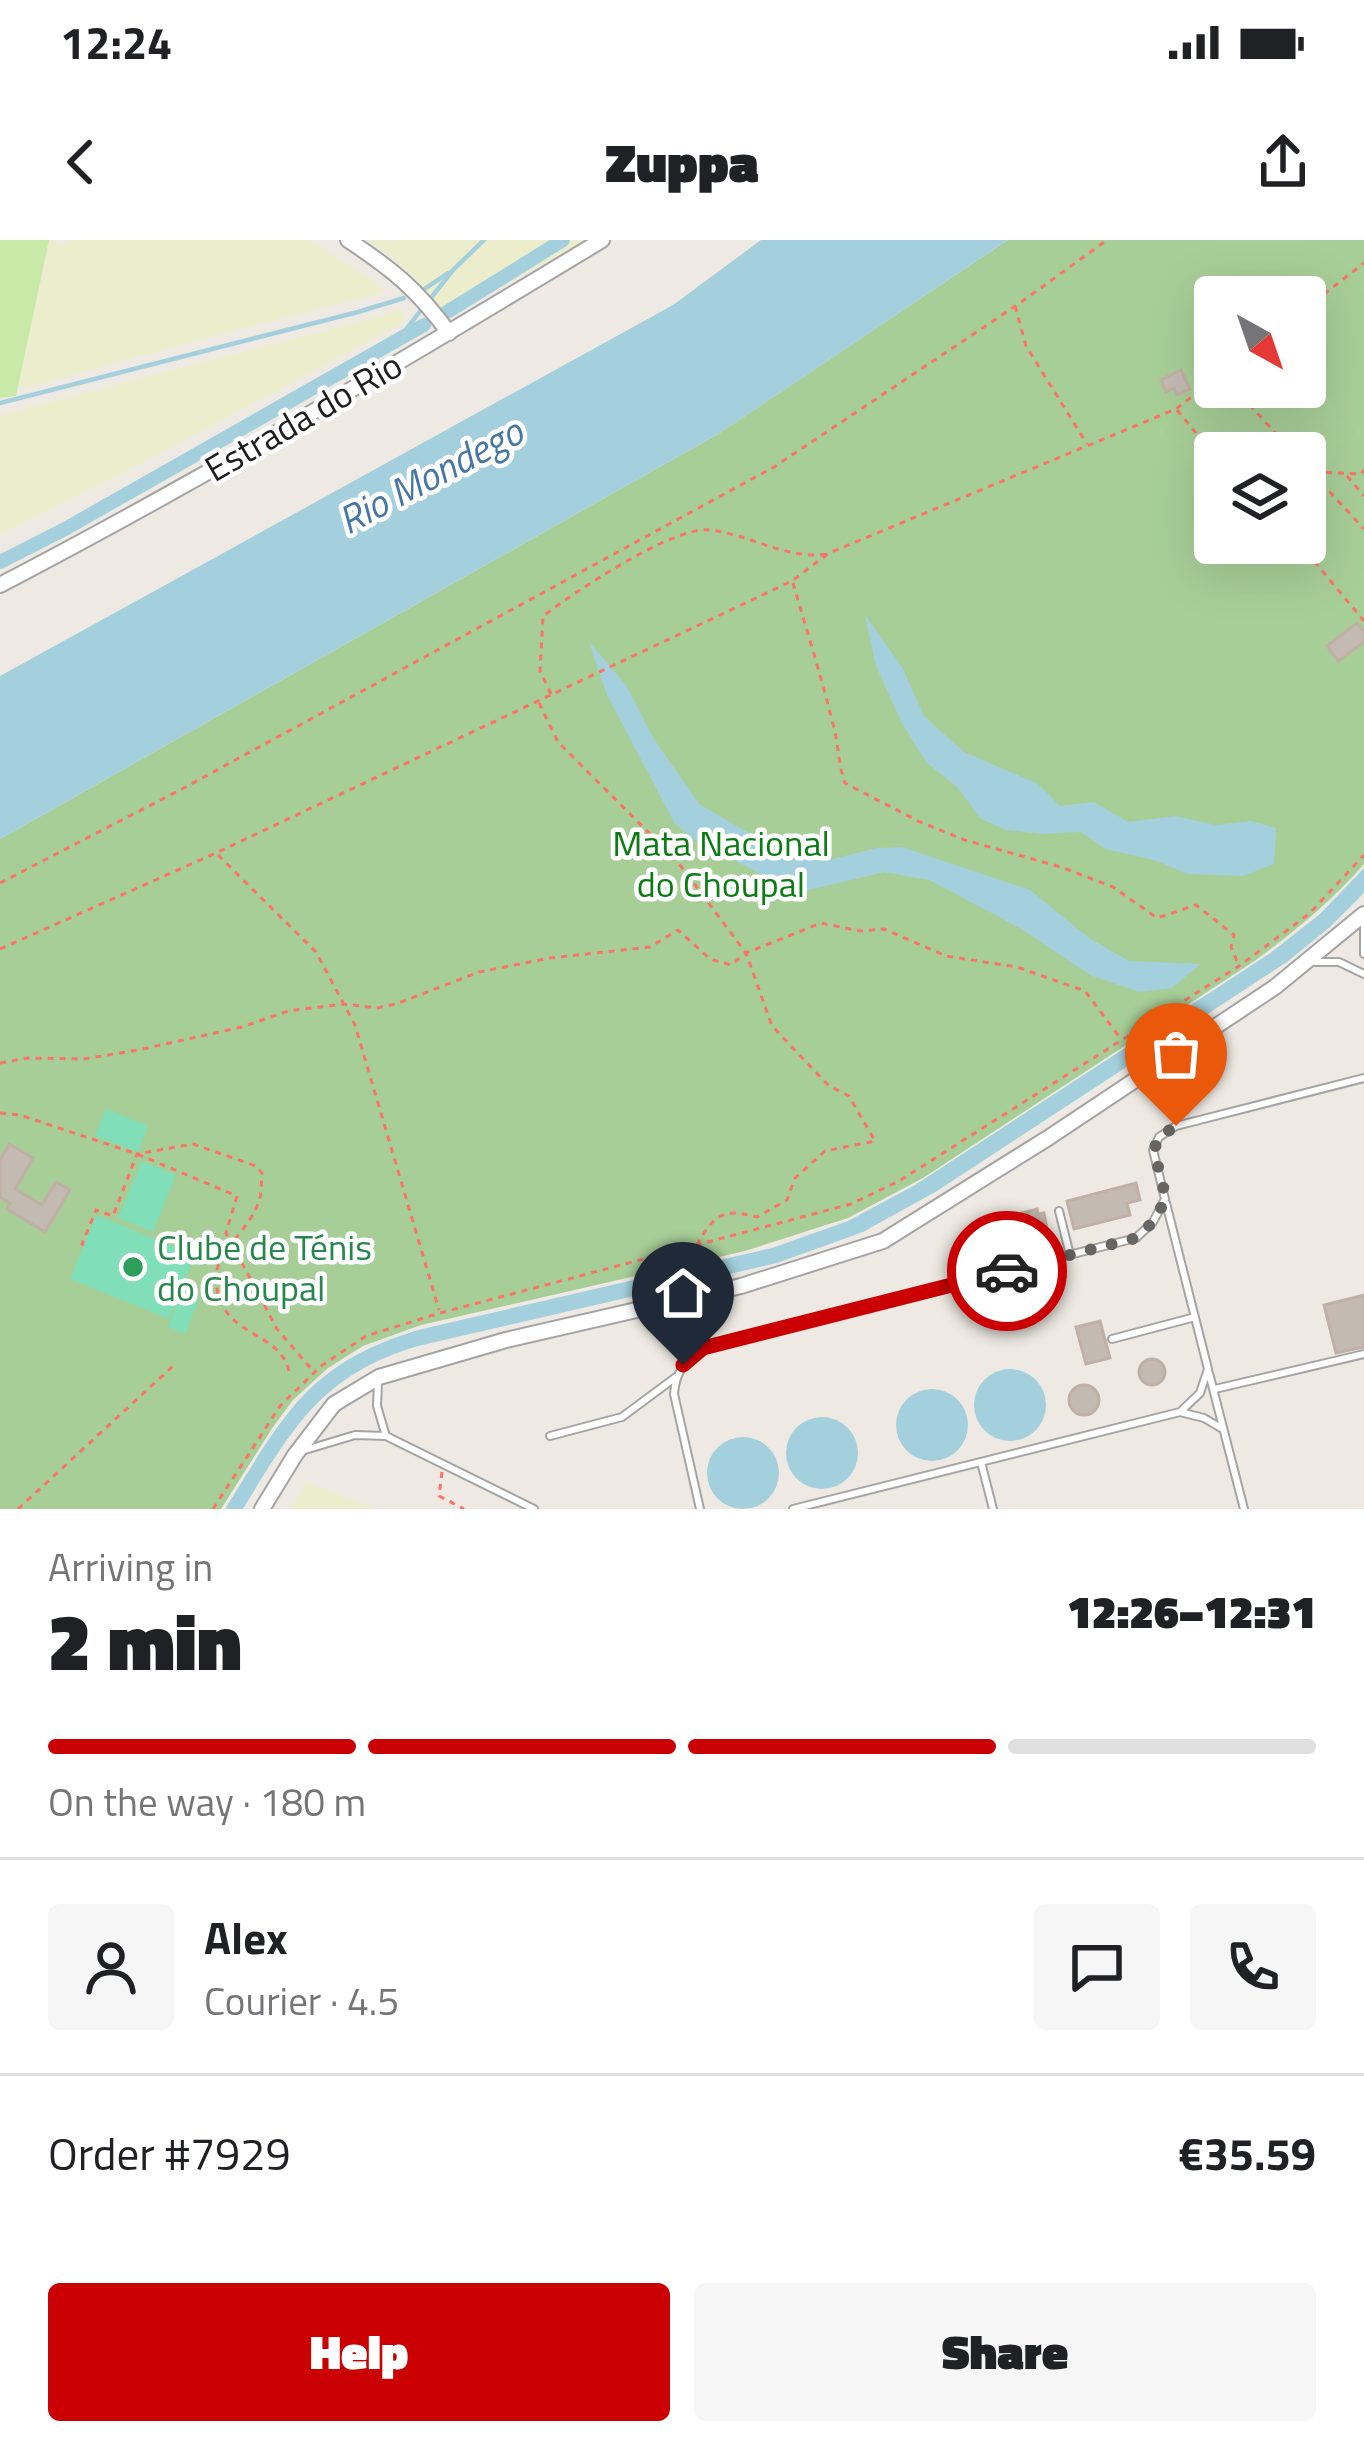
<!DOCTYPE html>
<html lang="en">
<head>
<meta charset="utf-8">
<style>
  body { margin:0; font-family:"Titillium Web",sans-serif; background:#f6f6f6; color:#202124; height:100vh; display:flex; flex-direction:column; font-size:45px; white-space:nowrap }
  * { box-sizing:border-box; margin:0 }
  p { font-size:39px; color:#757577 }
  .icon { flex:none; width:66px; height:66px; fill:none; stroke:currentColor; stroke-width:2; stroke-linecap:round; stroke-linejoin:round }
  .map { position:relative; height:1269px; overflow:hidden }
  .side { display:flex; flex-direction:column; background:#fff; flex:1 }
  .side>* { flex:none }
  .needle { width:78px; rotate:140deg }
  .controls { position:absolute; left:1194px; top:36px; display:grid; gap:24px }
  .controls a { display:grid; place-items:center; width:132px; height:132px; border-radius:12px; background:#fff; box-shadow:0 12px 48px #0002; font-size:60px }
  .pin { position:absolute; display:grid; place-items:center; width:102px; height:102px; color:#fff; margin:-123px -51px; border-radius:50% 50% 50% 0; rotate:-45deg; box-shadow:0 0 12px #0007 }
  .pin .icon { rotate:45deg }
  .courier { position:absolute; display:grid; place-items:center; width:120px; height:120px; margin:-60px; border:9px solid #ca0003; border-radius:50%; background:#fff; color:#222; box-shadow:0 3px 15px #0007 }
  .summary em { font-style:normal; font-weight:800 }
  .summary div { display:flex; flex-direction:column-reverse }
  .summary { display:flex; align-items:center; justify-content:space-between; height:204px; padding:0 48px }
  h1 { font-size:78px; font-weight:800; line-height:90px }
  .bar { display:grid; grid-template-columns:repeat(4,1fr); gap:18px 12px; align-content:center; height:144px; padding:0 48px }
  .bar i { height:15px; border-radius:9px; background:#e0e0e0 }
  .bar .selected { background:#ca0003 }
  .bar p { grid-column:span 4 }
  .line { display:flex; align-items:center; gap:30px; padding:0 48px; border-top:3px solid #e0e0e0 }
  .line div { flex:1 }
  .round { display:grid; place-items:center; flex:none; width:126px; height:126px; border-radius:12px; background:#f6f6f6 }
  .primary-button { display:flex; gap:24px; margin-top:auto; padding:24px 48px }
  .primary-button a { flex:1; height:138px; border-radius:12px; background:#ca0003; color:#fff; font-size:48px; font-weight:800; line-height:138px; text-align:center }
  .primary-button a+a { background:#f6f6f6; color:#202124 }
  .status { display:flex; justify-content:space-between; align-items:center; height:84px; padding:0 60px; background:#fff; direction:ltr }
  .status svg { height:33px; fill:currentColor }
  header { display:flex; justify-content:space-between; align-items:center; height:156px; padding:0 48px; background:#fff; font-size:54px; font-weight:800 }
  .map>svg:first-child { display:block }
  .farmland { fill:#ebedcd }
  .grass { fill:#c9e9a8 }
  .forest { fill:#a8ce97; fill-rule:evenodd }
  .pitch { fill:#80deb8 }
  .water { fill:#a3d0dc }
  .lines { fill:none; stroke-linecap:round; stroke-linejoin:round }
  .stream { stroke:#a3d0dc; stroke-width:4.5 }
  .canal { stroke:#a3d0dc; stroke-width:14 }
  .building { fill:#c3bab2; stroke:#c0b0a5; stroke-width:3 }
  .lane-casing { stroke:#a4a4a4; stroke-width:10 }
  .street-casing { stroke:#a4a4a4; stroke-width:18 }
  .path { stroke:#fa7568; stroke-width:3; stroke-dasharray:6 6; stroke-linecap:butt }
  .lane { stroke:#fff; stroke-width:6 }
  .street { stroke:#fff; stroke-width:14 }
  .done { stroke:#666562; stroke-width:12; stroke-dasharray:0 21.6 }
  .route { stroke:#ca0003; stroke-width:15 }
  .leisure-dot { fill:#2e9e5b; stroke:#fff; stroke-width:4.5 }
  .labels { text-anchor:middle; dominant-baseline:central; stroke-width:9; stroke-linejoin:round; paint-order:stroke }
  .street-label { font-size:36px; fill:#1d1d1d; stroke:#fff }
  .park-label { font-size:36px; fill:#0b7b13; stroke:#fff }
  .leisure-label { font-size:36px; fill:#27864d; stroke:#fff; text-anchor:start }
  .water-label { font-size:39px; font-style:italic; fill:#4677a4; stroke:#fff }
</style>
</head>
<body>
<div class="status"><b>12:24</b><svg viewBox="0 0 49 12"><path d="M0 12V9h3v3zM5 12V6h3v6zM10 12V3h3v9zM15 12V0h3v12zM26 1h20v11H26zM47 4h2v5h-2z"/></svg></div>
<header><svg class="icon" aria-label="back" viewBox="0 0 24 24"><path d="M15 5l-7 7 7 7"/></svg>Zuppa<svg class="icon" aria-label="share" viewBox="0 0 24 24"><path d="M12 15V3M7 8l5-5 5 5M5 13v7h14v-7"/></svg></header>
<div class="map">
<svg width="1364" height="1269" viewBox="0 0 1364 1269">
  <rect width="100%" height="100%" fill="#eeeae3"/>
  <path class="farmland" d="M49,0L65,5L69,0H310L368,37L386,52L199,100L27,148L18,145Z
    M366,0H585L446,78L420,44L392,17Z
    M399,68L407,81L118,236L0,295V175L385,75Z
    M307,1242L376,1269H290Z"/>
  <path class="grass" d="M0,0H49L16,156L0,158Z"/>
  <path class="forest" d="M1008,0H1364V624C1332,661 1295,691 1256,720L923,938L848,978L745,1011L421,1085L363,1106L328,1128L293,1160L273,1187L221,1269H0V599L718,194ZM1215,57H1305V147H1215ZM1215,213H1305V303H1215Z"/>
  <path class="pitch" d="M106,869L148,886L138,912L95,896Z
    M142,921L176,935L153,992L118,978Z
    M96,975L195,1015L169,1079L70,1039Z
    M182,1052L199,1059L185,1094L168,1087Z"/>
  <path class="water" d="M761,0H1008L718,194L0,599V436L673,65Z
    M865,375L902,427L924,476L964,512L1038,544L1060,566L1094,562L1128,582L1175,576L1216,585L1251,581L1276,588L1274,624L1243,636L1188,634L1154,620L1105,609L1081,592L1042,594L1006,590L981,579L957,547L926,522L902,483L876,426Z
    M589,402L626,445L654,499L699,564L790,617L825,621L877,608L902,607L1030,650L1089,698L1129,721L1200,724L1172,748L1139,752L1090,735L1020,688L929,640L884,632L797,653L694,599L675,584L607,455Z
    M1364,628V653L1330,687L1287,722L937,951L863,992L777,1023L418,1106C321,1135 293,1188 243,1269H225C284,1175 308,1122 422,1089L772,1008L848,981L915,945L1269,714L1320,674Z
    M974 1165a36 36 0 1 1 72 0a36 36 0 1 1-72 0Z
    M896 1185a36 36 0 1 1 72 0a36 36 0 1 1-72 0Z
    M786 1213a36 36 0 1 1 72 0a36 36 0 1 1-72 0Z
    M707 1233a36 36 0 1 1 72 0a36 36 0 1 1-72 0Z"/>
  <g class="lines">
    <path class="stream" d="M423,50L448,33
      M430,59L453,30L484,0
      M398,100L421,70
      M0,163L358,72L404,58"/>
    <path class="canal" d="M447,72L563,0
      M0,322L65,289L424,85"/>
  </g>
  <path class="building" d="M1181,130L1190,149L1177,155L1174,148L1166,152L1161,140Z
    M1357,383L1364,392V402L1338,421L1327,406Z
    M9,904L33,918L15,949L42,965L56,942L70,950L45,992L7,969L10,963L0,957V921Z
    M1136,943L1140,960L1127,963L1130,975L1074,989L1067,961Z
    M1037,969L1038,974L1044,973L1050,1006L1045,1007L1047,1012L1026,1017L1022,1003L1028,1001L1021,973Z
    M1364,1055V1107L1336,1113L1324,1065Z
    M1100,1081L1110,1118L1086,1124L1076,1087Z
    M1139 1132a13 13 0 1 1 26 0a13 13 0 1 1-26 0Z
    M1069 1160a15 15 0 1 1 30 0a15 15 0 1 1-30 0Z"/>
  <g class="lines">
    <defs>
      <path id="lane" d="M1364,685V714
        M1310,722H1339L1364,734
        M1059,971L1070,1015
        M1005,1031L997,998L1017,993
        M1112,1099L1195,1077
        M1209,1133L1244,1269
        M378,1141L377,1166L386,1196
        M1215,1149L1364,1114
        M1180,1172L1204,1178L1221,1188
        M550,1196L622,1177L676,1137
        M305,1210L355,1195L386,1196L534,1269
        M981,1222L993,1269
        M700,1269L674,1154C676,1129 685,1124 703,1108L1136,998L1153,982L1165,959L1153,910L1159,897L1176,886L1364,838
        M793,1269L1180,1172L1200,1153L1208,1129L1166,963"/>
      <path id="street" d="M348,0C392,29 418,50 449,93
        M0,345C205,238 404,120 602,0
        M262,1269L295,1215L334,1164L379,1137L506,1100L741,1046L883,1001L1048,898L1275,747L1364,674"/>
    </defs>
    <use href="#lane" class="lane-casing"/>
    <use href="#street" class="street-casing"/>
    <path class="path" d="M1015,66L1026,106L1087,204
      M1305,69L1364,23
      M1233,147L1294,213
      M1177,170L1215,216
      M1305,225L1364,289
      M1314,232L1361,234L1364,230
      M1347,236L1364,256
      M1299,303L1364,381
      M793,343C807,391 822,439 834,488C839,507 838,524 845,543L918,581L965,600L1061,627L1113,647L1157,678L1196,665L1234,695L1231,707L1239,726
      M551,454L540,431L543,376C573,353 673,286 709,290C750,294 785,320 828,314
      M539,463L558,502L677,621L746,713L772,786L829,846L849,856L875,901L825,911L795,938L787,960L757,977C721,967 714,976 696,1006
      M218,615L316,712L355,785L439,1070
      M0,643L182,549L774,227L1020,63L1107,0
      M0,709L216,613L792,341L829,313L1176,169L1215,139
      M0,823L28,818L84,819L138,810L242,787L288,771L344,764L377,768L396,764L479,732L550,718L650,707L678,690L710,719L731,725L746,713L821,683L860,691L884,689L946,716L1017,727L1085,751L1121,799
      M0,873L20,875L137,914L237,956L226,993L277,1089L313,1131
      M84,1005L82,1004L96,970L113,976L137,914L193,904L256,926L262,933C261,942 262,953 259,961C244,1004 197,1016 224,1068C240,1096 281,1097 289,1131
      M442,1232L439,1256L464,1269
      M18,1269L173,1126
      M213,1269L280,1166L321,1126L366,1096L440,1073L851,964L899,941L1239,726L1309,674L1364,615"/>
    <use href="#lane" class="lane"/>
    <use href="#street" class="street"/>
  </g>
  <g class="lines">
    <path class="done" d="M1007,1031L1136,998L1153,982L1166,959L1154,910L1159,897L1176,886"/>
    <path class="route" d="M683,1125L703,1108L1007,1031"/>
  </g>
  <circle class="leisure-dot" cx="133" cy="1027" r="12"/>
  <g class="labels">
    <g class="street-label">
      <text transform="translate(303 176) rotate(-30)">Estrada do Rio</text>
    </g>
    <g class="park-label">
      <text x="721" y="602">Mata Nacional<tspan x="721" dy="41">do Choupal</tspan></text>
    </g>
    <g class="leisure-label">
      <text x="157" y="1006">Clube de Ténis<tspan x="157" dy="41">do Choupal</tspan></text>
    </g>
    <g class="water-label">
      <text transform="translate(430 235) rotate(-28)">Rio Mondego</text>
    </g>
  </g>
</svg>
<div class="controls">
<a><svg class="needle" viewBox="-14 -14 28 28"><path d="M0-13l5 13h-10z" fill="#e53935"/><path d="M0 13l5-13h-10z" fill="#757577"/></svg></a>
<a><svg class="icon" aria-label="layers" viewBox="0 0 24 24"><path d="M12 4l9 5-9 5-9-5zM3 14l9 5 9-5"/></svg></a>
</div>
<div class="pin" style="left:1176px;top:886px;background:#ea580c"><svg class="icon" aria-label="bag" viewBox="0 0 24 24"><path d="M5 8h14l-1 12H6zM9 8a3 3 0 0 1 6 0"/></svg></div>
<div class="pin" style="left:683px;top:1125px;background:#1f2937"><svg class="icon" aria-label="home" viewBox="0 0 24 24"><path d="M3 11l9-7 9 7M6 9v11h12V9"/></svg></div>
<div class="courier" style="left:1007px;top:1031px"><svg class="icon" aria-label="car" viewBox="0 0 24 24"><path d="M5 17H2v-5l4-1 3-4h7l3 4 3 1v5h-3M9 17h6M6 11h13"/><circle cx="7" cy="17" r="2"/><circle cx="17" cy="17" r="2"/></svg></div>
</div>
<section class="side">
<div class="summary"><div><h1>2 min</h1><p>Arriving in</p></div><em>12:26–12:31</em></div>
<div class="bar"><i class="selected"></i><i class="selected"></i><i class="selected"></i><i></i><p>On the way · 180 m</p></div>
<div class="line" style="height:216px"><a class="round"><svg class="icon" aria-label="person" viewBox="0 0 24 24"><circle cx="12" cy="8" r="4"/><path d="M4 21q1-7 8-7t8 7"/></svg></a><div><b>Alex</b><p>Courier · 4.5</p></div><a class="round"><svg class="icon" aria-label="chat" viewBox="0 0 24 24"><path d="M4 5h16v11H9l-5 4z"/></svg></a><a class="round"><svg class="icon" aria-label="phone" viewBox="0 0 24 24"><path d="M5 4h4l2 5-3 2q2 4 5 5l2-3 5 2v4C11 20 4 13 5 4z"/></svg></a></div>
<div class="line" style="height:156px"><div>Order #7929</div><b>€35.59</b></div>
<div class="primary-button"><a>Help</a><a>Share</a></div>
</section>
</body>
</html>
